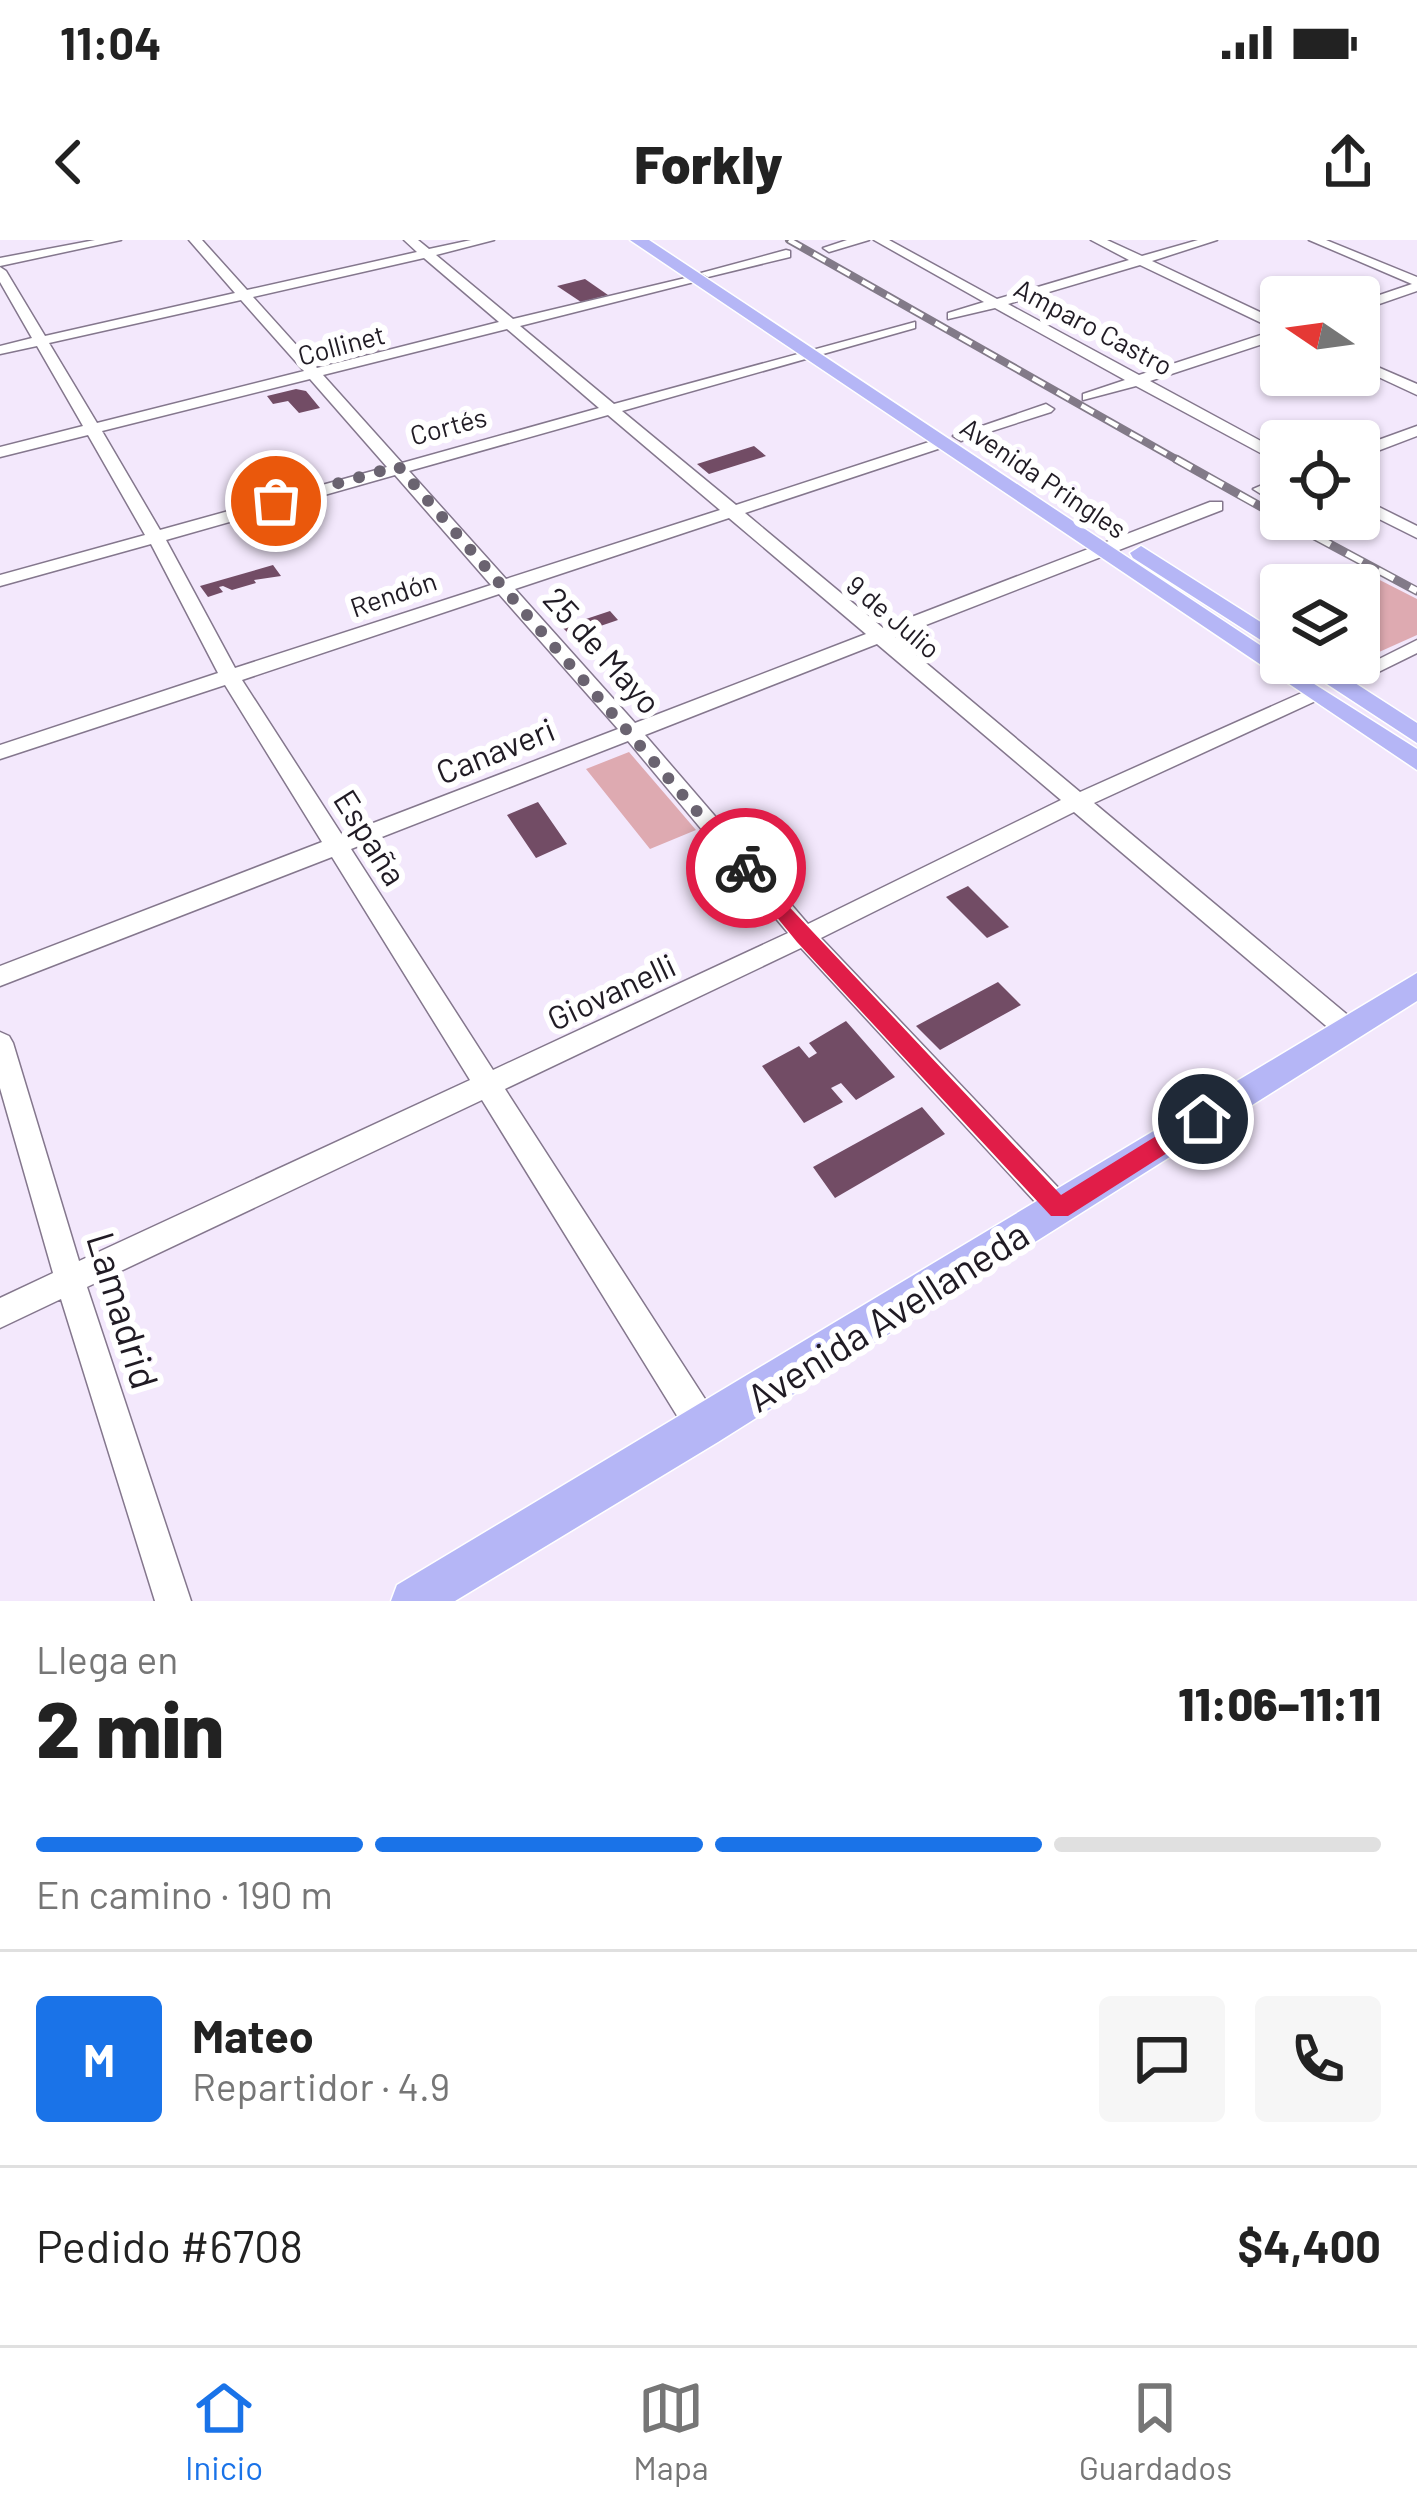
<!DOCTYPE html>
<html lang="es">
<head>
<meta charset="utf-8">
<style>
  body { margin:0; font-family:Barlow,sans-serif; background:#f6f6f6; color:#222; height:100vh; display:flex; flex-direction:column; font-size:45px; white-space:nowrap }
  * { box-sizing:border-box; margin:0 }
  p { font-size:39px; color:#767676 }
  .icon { flex:none; width:66px; height:66px; fill:none; stroke:currentColor; stroke-width:2; stroke-linecap:round; stroke-linejoin:round }
  .map { position:relative; height:1361px; overflow:hidden }
  .sheet { display:flex; flex-direction:column; background:#fff; flex:1 }
  .sheet>* { flex:none }
  .needle { width:78px; rotate:283deg }
  .tools { position:absolute; left:1260px; top:36px; display:grid; gap:24px }
  .tools a { display:grid; place-items:center; width:120px; height:120px; border-radius:12px; background:#fff; box-shadow:0 3px 9px #0004; font-size:60px }
  .pin { position:absolute; display:grid; place-items:center; width:102px; height:102px; color:#fff; margin:-51px; border:6px solid #fff; border-radius:50%; box-shadow:0 3px 12px #0007 }
  .courier { position:absolute; display:grid; place-items:center; width:120px; height:120px; margin:-60px; border:9px solid #e11d48; border-radius:50%; background:#fff; color:#222; box-shadow:0 3px 15px #0007 }
  .headline em { font-style:normal; font-weight:800 }
  .headline div { display:flex; flex-direction:column-reverse }
  .headline { display:flex; align-items:center; justify-content:space-between; height:204px; padding:0 36px }
  h1 { font-size:78px; font-weight:800; line-height:90px }
  .bar { display:grid; grid-template-columns:repeat(4,1fr); gap:18px 12px; align-content:center; height:144px; padding:0 36px }
  .bar i { height:15px; border-radius:9px; background:#e0e0e0 }
  .bar .on { background:#1a73e8 }
  .bar p { grid-column:span 4 }
  .line { display:flex; align-items:center; gap:30px; padding:0 36px; border-top:3px solid #e0e0e0 }
  .line div { flex:1 }
  .round { display:grid; place-items:center; flex:none; width:126px; height:126px; border-radius:12px; background:#f6f6f6 }
  .status { display:flex; justify-content:space-between; align-items:center; height:84px; padding:0 60px; background:#fff; direction:ltr }
  .status svg { height:33px; fill:currentColor }
  header { display:flex; justify-content:space-between; align-items:center; height:156px; padding:0 36px; background:#fff; font-size:54px; font-weight:800 }
  .dock { display:flex; justify-content:space-around; align-items:center; height:168px; border-top:3px solid #e0e0e0; background:#fff; font-size:33px; color:#767676 }
  .dock a { display:grid; justify-items:center; gap:6px }
  .dock .on { color:#1a73e8 }
  .map>svg:first-child { display:block }
  .green { fill:#deaab1 }
  .building { fill:#724c65 }
  .lines { fill:none; stroke-linecap:round; stroke-linejoin:round }
  .minor-casing { stroke:#84778d; stroke-width:3 }
  .major-casing { stroke:#fff; stroke-width:3 }
  .minor { fill:#fff; fill-rule:evenodd }
  .major { fill:#b5b6f6; fill-rule:evenodd }
  .rail-far1-casing { stroke:#827a88; stroke-width:8 }
  .rail-casing { stroke:#827a88; stroke-width:9 }
  .rail-far1 { stroke:#fff; stroke-width:4.5; stroke-dasharray:14; stroke-linecap:butt }
  .rail { stroke:#fff; stroke-width:6; stroke-dasharray:18; stroke-linecap:butt }
  .route { fill:#e11d48 }
  .done { stroke:#6a6370; stroke-width:12; stroke-dasharray:0 21.6 }
  .labels { text-anchor:middle; dominant-baseline:central; stroke-width:12; stroke-linejoin:round; paint-order:stroke }
  .far-street-label { font-size:27px; fill:#201b24; stroke:#fff }
  .street-label { font-size:33px; fill:#201b24; stroke:#fff }
  .near-street-label { font-size:39px; fill:#201b24; stroke:#fff }
</style>
</head>
<body>
<div class="status"><b>11:04</b><svg viewBox="0 0 49 12"><path d="M0 12V9h3v3zM5 12V6h3v6zM10 12V3h3v9zM15 12V0h3v12zM26 1h20v11H26zM47 4h2v5h-2z"/></svg></div>
<header><svg class="icon" aria-label="back" viewBox="0 0 24 24"><path d="M15 5l-7 7 7 7"/></svg>Forkly<svg class="icon" aria-label="share" viewBox="0 0 24 24"><path d="M12 15V3M7 8l5-5 5 5M5 13v7h14v-7"/></svg></header>
<div class="map">
<svg width="1417" height="1361" viewBox="0 0 1417 1361">
  <rect width="100%" height="100%" fill="#f3e8fc"/>
  <path class="green" d="M1364,332L1417,359V395L1359,421V345H1335Z
    M629,512L696,590L650,609L586,529Z"/>
  <path class="building" d="M585,39L608,55L581,62L557,46Z
    M381,101L388,108L327,123L317,117Z
    M296,149L306,151L320,168L299,173L288,161L273,164L267,156Z
    M754,206L766,216L709,234L697,224Z
    M273,325L281,336L254,340L256,343L232,350L223,346L219,347L223,352L208,357L200,346Z
    M610,371L618,380L571,396L562,387Z
    M538,562L567,604L536,618L507,575Z
    M968,646L1009,687L987,698L946,657Z
    M998,742L1021,765L940,810L916,786Z
    M846,781L895,837L856,860L841,843L831,848L843,862L804,883L762,826L799,806L809,818L817,813L809,803Z
    M922,867L945,894L835,958L813,927Z"/>
  <g class="lines">
    <defs>
      <path id="minor" d="M95,0H121L0,26V18Z
        M189,0H202L247,50L417,12L404,0H418L429,9L471,0H494L436,15L513,79L698,35V41L520,86L614,164L915,82V88L622,171L736,265L935,200H947V206L745,273L883,388L1210,262H1222V270L895,397L1080,552L1306,451H1320V459L1094,563L1356,782L1360,789L1356,796L1347,799L1338,796L1074,572L821,698L1069,959L1073,968L1069,977L1059,981L1049,977L801,708L505,849L716,1176L720,1188L716,1200L704,1204L692,1200L482,860L87,1047L191,1361H155L61,1059L0,1088V1058L53,1033L0,848V792L9,796L13,803L79,1021L470,840L332,617L0,746V726L322,602L225,445L0,519V505L218,433L151,304L0,346V335L145,295L88,195L0,217V207L83,186L37,106L0,114V106L32,98L0,42V27L6,31L45,96L235,53ZM424,18L499,82L317,128L253,57ZM241,60L304,131L97,183L49,103ZM507,89L599,168L402,223L323,135ZM310,139L387,227L160,290L102,191ZM608,175L720,270L506,339L409,231ZM395,235L491,345L235,428L166,300ZM729,278L866,394L635,483L515,349ZM499,354L618,489L342,595L242,440ZM877,404L1061,560L808,684L645,495ZM628,501L788,693L493,830L351,609Z
        M847,0H869L829,12L823,8Z
        M874,0H889L997,59L1129,20L1091,0H1107L1142,16L1198,0H1217L1152,21L1281,82V98L1150,141L1281,212V224L1136,146L1083,160V154L1125,140L995,68L948,79V73L984,62ZM1140,25L1276,90L1139,135L1008,64Z
        M1309,0H1326L1417,37V51L1359,71V62L1412,44Z
        M786,10L790,11V17L708,37L701,33Z
        M1359,119L1417,144V155L1359,128Z
        M1046,164L1054,169L1051,172L961,201L953,196Z
        M1417,186V196L1359,218V207Z
        M1281,237V248L1261,254L1253,249Z
        M1359,257L1417,286V298L1359,269Z
        M1417,400V413L1346,448L1339,450L1329,444Z"/>
      <path id="major" d="M630,0H649L1281,419V423L1417,509V530Z
        M1141,306L1281,395V413L1133,318L1130,313Z
        M1295,423H1324L1417,483V503Z
        M1417,733V761L718,1202L455,1361H391L397,1345Z"/>
    </defs>
    <use href="#minor" class="minor-casing"/>
    <use href="#major" class="major-casing"/>
    <use href="#minor" class="minor"/>
    <use href="#major" class="major"/>
    <defs>
      <path id="rail-far1" d="M789,0L1181,222"/>
      <path id="rail" d="M1176,219L1281,278
        M1283,279L1417,351"/>
    </defs>
    <use href="#rail-far1" class="rail-far1-casing"/>
    <use href="#rail" class="rail-casing"/>
    <use href="#rail-far1" class="rail-far1"/>
    <use href="#rail" class="rail"/>
  </g>
  <path class="route" d="M746,621L1061,955L1195,872H1211V885L1068,976H1051L797,702L740,632V623Z"/>
  <g class="lines">
    <path class="done" d="M276,261L398,226L746,628"/>
  </g>
  <g class="labels">
    <g class="far-street-label">
      <text transform="translate(1094 86) rotate(28)">Amparo Castro</text>
      <text transform="translate(341 104) rotate(-15)">Collinet</text>
      <text transform="translate(448 185) rotate(-15)">Cortés</text>
      <text transform="translate(1044 237) rotate(34)">Avenida Pringles</text>
      <text transform="translate(393 353) rotate(-19)">Rendón</text>
      <text transform="translate(894 376) rotate(40)">9 de Julio</text>
    </g>
    <g class="street-label">
      <text transform="translate(603 410) rotate(48)">25 de Mayo</text>
      <text transform="translate(495 510) rotate(-22)">Canaveri</text>
      <text transform="translate(371 597) rotate(58)">España</text>
      <text transform="translate(611 751) rotate(-25)">Giovanelli</text>
    </g>
    <g class="near-street-label">
      <text transform="translate(124 1070) rotate(73)">Lamadrid</text>
      <text transform="translate(887 1075) rotate(-32)">Avenida Avellaneda</text>
    </g>
  </g>
</svg>
<div class="tools">
<a><svg class="needle" viewBox="-14 -14 28 28"><path d="M0-13l5 13h-10z" fill="#e53935"/><path d="M0 13l5-13h-10z" fill="#767676"/></svg></a>
<a><svg class="icon" aria-label="locate" viewBox="0 0 24 24"><circle cx="12" cy="12" r="6"/><path d="M12 2v4M12 18v4M2 12h4M18 12h4"/></svg></a>
<a><svg class="icon" aria-label="layers" viewBox="0 0 24 24"><path d="M12 4l9 5-9 5-9-5zM3 14l9 5 9-5"/></svg></a>
</div>
<div class="pin" style="left:276px;top:261px;background:#ea580c"><svg class="icon" aria-label="bag" viewBox="0 0 24 24"><path d="M5 8h14l-1 12H6zM9 8a3 3 0 0 1 6 0"/></svg></div>
<div class="pin" style="left:1203px;top:879px;background:#1f2937"><svg class="icon" aria-label="home" viewBox="0 0 24 24"><path d="M3 11l9-7 9 7M6 9v11h12V9"/></svg></div>
<div class="courier" style="left:746px;top:628px"><svg class="icon" aria-label="bike" viewBox="0 0 24 24"><circle cx="6" cy="16" r="4"/><circle cx="18" cy="16" r="4"/><path d="M6 16l4-8h5l3 8M10 8l3 8H6M13 5h3"/></svg></div>
</div>
<section class="sheet">
<div class="headline"><div><h1>2 min</h1><p>Llega en</p></div><em>11:06–11:11</em></div>
<div class="bar"><i class="on"></i><i class="on"></i><i class="on"></i><i></i><p>En camino · 190 m</p></div>
<div class="line" style="height:216px"><b class="round" style="background:#1a73e8;color:#fff">M</b><div><b>Mateo</b><p>Repartidor · 4.9</p></div><a class="round"><svg class="icon" aria-label="chat" viewBox="0 0 24 24"><path d="M4 5h16v11H9l-5 4z"/></svg></a><a class="round"><svg class="icon" aria-label="phone" viewBox="0 0 24 24"><path d="M5 4h4l2 5-3 2q2 4 5 5l2-3 5 2v4C11 20 4 13 5 4z"/></svg></a></div>
<div class="line" style="height:156px"><div>Pedido #6708</div><b>$4,400</b></div>
</section>
<nav class="dock">
<a class="on"><svg class="icon" aria-label="home" viewBox="0 0 24 24"><path d="M3 11l9-7 9 7M6 9v11h12V9"/></svg>Inicio</a>
<a><svg class="icon" aria-label="map" viewBox="0 0 24 24"><path d="M3 6l6-2 6 2 6-2v14l-6 2-6-2-6 2zM9 4v14M15 6v14"/></svg>Mapa</a>
<a><svg class="icon" aria-label="saved" viewBox="0 0 24 24"><path d="M7 4h10v16l-5-4-5 4z"/></svg>Guardados</a>
</nav>
</body>
</html>
